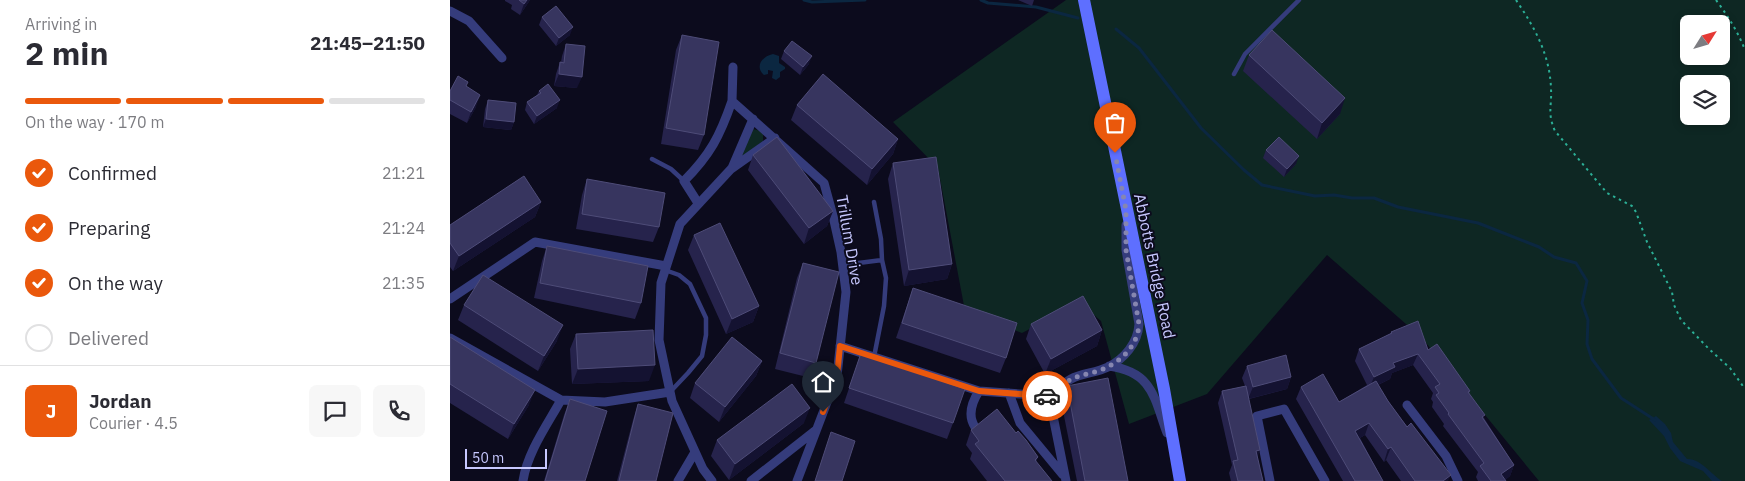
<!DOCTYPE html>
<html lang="en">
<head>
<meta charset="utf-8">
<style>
  body { margin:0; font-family:"IBM Plex Sans",sans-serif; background:#f7f7f7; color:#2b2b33; height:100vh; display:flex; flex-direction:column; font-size:19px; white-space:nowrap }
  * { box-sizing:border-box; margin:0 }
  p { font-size:16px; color:#7c7c81 }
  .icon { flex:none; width:28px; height:28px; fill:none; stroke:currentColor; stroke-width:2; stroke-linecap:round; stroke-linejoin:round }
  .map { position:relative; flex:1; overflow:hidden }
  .sheet { display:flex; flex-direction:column; background:#fff; width:450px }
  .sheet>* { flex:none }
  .needle { width:32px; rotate:53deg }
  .tools { position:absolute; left:1230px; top:15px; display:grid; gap:10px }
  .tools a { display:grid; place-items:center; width:50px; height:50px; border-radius:8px; background:#fff; box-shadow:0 2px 8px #0003; font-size:25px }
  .scale { position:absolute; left:15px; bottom:12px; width:82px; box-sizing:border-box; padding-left:5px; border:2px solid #c7c8ff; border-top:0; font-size:14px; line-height:18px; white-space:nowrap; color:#c7c8ff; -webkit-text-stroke:4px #0c0b1d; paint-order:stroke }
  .pin { position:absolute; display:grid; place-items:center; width:42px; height:42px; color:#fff; margin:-51px -21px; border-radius:50% 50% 50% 0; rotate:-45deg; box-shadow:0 0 5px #0007 }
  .pin .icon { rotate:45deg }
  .courier { position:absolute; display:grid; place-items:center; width:50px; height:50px; margin:-25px; border:4px solid #ea580c; border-radius:50%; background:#fff; color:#222; box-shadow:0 1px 6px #0007 }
  .summary em { font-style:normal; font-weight:700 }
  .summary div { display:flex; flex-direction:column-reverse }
  .summary { display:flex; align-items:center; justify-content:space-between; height:85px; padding:0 25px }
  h1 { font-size:32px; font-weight:700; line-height:38px }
  .bar { display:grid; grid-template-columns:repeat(4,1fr); gap:8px 5px; align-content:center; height:60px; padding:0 25px }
  .bar i { height:6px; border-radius:4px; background:#e1e1e2 }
  .bar .current { background:#ea580c }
  .bar p { grid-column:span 4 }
  .line { display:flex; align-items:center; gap:12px; padding:0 25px; border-top:1px solid #e1e1e2 }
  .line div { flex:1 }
  .round { display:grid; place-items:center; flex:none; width:52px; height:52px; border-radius:8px; background:#f7f7f7 }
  ol { padding:0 25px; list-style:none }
  li { display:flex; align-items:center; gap:15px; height:55px }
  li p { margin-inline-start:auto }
  li .icon { padding:5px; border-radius:50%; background:#ea580c; color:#fff; stroke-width:4 }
  li:last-child { color:#7c7c81 }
  li i { width:28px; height:28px; border:2px solid #e1e1e2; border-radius:50% }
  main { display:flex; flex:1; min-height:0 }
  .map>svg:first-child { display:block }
  .green { fill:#0e2723; fill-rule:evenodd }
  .water { fill:#0b2741 }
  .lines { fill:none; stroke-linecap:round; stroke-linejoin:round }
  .stream { stroke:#0b2741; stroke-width:3 }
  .path { stroke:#2baf96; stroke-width:2; stroke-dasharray:2.5 4; stroke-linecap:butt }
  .service { stroke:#353c7c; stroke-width:4.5 }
  .minor { stroke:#353c7c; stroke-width:9 }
  .secondary { stroke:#5e6fff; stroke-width:12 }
  .wall { fill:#26234c }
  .shaded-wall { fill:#141231 }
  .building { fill:#37355f; stroke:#4e4c78 }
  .done { stroke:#8686b0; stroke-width:5; stroke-dasharray:0 9 }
  .route { stroke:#ea580c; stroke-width:6 }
  .labels { text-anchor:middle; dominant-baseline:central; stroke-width:4; stroke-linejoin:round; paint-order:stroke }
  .street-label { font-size:16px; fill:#c7c8ff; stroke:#0c0b1d }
</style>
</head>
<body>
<main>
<section class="sheet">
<div class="summary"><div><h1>2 min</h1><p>Arriving in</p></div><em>21:45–21:50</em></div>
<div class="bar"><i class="current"></i><i class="current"></i><i class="current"></i><i></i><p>On the way · 170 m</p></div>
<ol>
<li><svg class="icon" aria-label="check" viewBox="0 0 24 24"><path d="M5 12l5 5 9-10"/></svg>Confirmed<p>21:21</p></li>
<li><svg class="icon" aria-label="check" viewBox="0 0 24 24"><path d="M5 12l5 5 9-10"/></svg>Preparing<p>21:24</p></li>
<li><svg class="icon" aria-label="check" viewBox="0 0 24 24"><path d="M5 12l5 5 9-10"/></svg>On the way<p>21:35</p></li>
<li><i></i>Delivered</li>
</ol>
<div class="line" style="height:90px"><b class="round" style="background:#ea580c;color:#fff">J</b><div><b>Jordan</b><p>Courier · 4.5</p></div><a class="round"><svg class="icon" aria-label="chat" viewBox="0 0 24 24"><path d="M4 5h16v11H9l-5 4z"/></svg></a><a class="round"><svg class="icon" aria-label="phone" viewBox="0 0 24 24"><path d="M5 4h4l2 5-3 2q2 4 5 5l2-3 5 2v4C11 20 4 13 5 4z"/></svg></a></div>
</section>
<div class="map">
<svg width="1295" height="481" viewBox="0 0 1295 481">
  <rect width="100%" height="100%" fill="#0c0b1d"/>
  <path class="green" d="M616,0H1295V481H1089L972,338L877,255L757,394L679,424L651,321L630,303L572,333L515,311L488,168L443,122ZM1239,24H1271V56H1239ZM1239,84H1271V116H1239Z
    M303,129L311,131L313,133V141L289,160Z"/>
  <path class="water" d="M323,54L329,56V63L335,67V69L330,72V77L326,80L322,78L323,71L318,70V74L314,75C304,66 313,56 323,54Z
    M1206,416L1215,424L1221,433L1223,442L1237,459C1250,458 1261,474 1272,481H1262L1253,471L1230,461L1220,448L1214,436L1199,420Z"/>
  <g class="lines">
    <path class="stream" d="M354,0L362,2L415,0
      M531,0L538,3L586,7L628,18
      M666,29L689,48L751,128L794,170L812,185L865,196L884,195L902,198H924L948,207L1028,223L1089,247L1104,257L1126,263L1137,281L1132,303L1138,320L1137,344L1142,359L1171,398L1205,420"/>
    <path class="path" d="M1066,0C1085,28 1100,55 1101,89C1102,106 1097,113 1105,131L1157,193L1182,206L1186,212L1197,242L1222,292L1224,305L1231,320L1259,349L1280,368L1295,389
      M1266,0C1278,16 1288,32 1295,50"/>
    <path class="service" d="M784,74L795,54L849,0
      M202,159L221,169L234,181
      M424,202L431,239L432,260
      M393,265L432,260L436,278L434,306L424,357
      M215,270L229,275L240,284L256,318V335L252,356L238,373L221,391"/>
    <path class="minor" d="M0,11L19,21L52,58
      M283,67L282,101L374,183L383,216L391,252L396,292L387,376L347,481
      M282,168L303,119
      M248,203L234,181C260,155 270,136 282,101
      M0,299L85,242L216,266
      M0,338L111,400
      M390,346L529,391L599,396
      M659,366C703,372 704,398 717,433
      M559,393L570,423L613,475
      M957,405L996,456L1008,481
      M525,427C517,415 522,402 529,391
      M73,481C77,453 97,425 111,400L155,402L220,392
      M228,481L245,452
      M262,481L253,469L222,401L209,340L211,283L230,224L281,169L325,138
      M301,481L366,430
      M616,481L599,396C606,390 612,384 621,379C632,373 646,373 658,367C674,359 688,343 689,324L676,250V225
      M820,481L807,416L834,409L875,481"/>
    <path class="secondary" d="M634,0L714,389L730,481"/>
  </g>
  <path class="wall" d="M55,0H80L70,15L61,9L62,5L55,1Z
    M568,0H584L582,6Z
    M92,17L120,35L106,46L89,25Z
    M232,35L254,135L248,150L211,144L226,50Z
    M116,44L127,88L104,86L106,74L110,62H111L112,56Z
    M334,51L359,64L350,75L331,59Z
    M799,55L890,114L867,139L793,71Z
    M17,87L26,107L17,123L0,114V91Z
    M89,91L107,108L84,124L75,110L77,102L87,95Z
    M38,100L64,122L61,130L33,127L35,109Z
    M347,105L448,139L443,154L417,185L341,120Z
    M816,150L846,164L834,177L813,158Z
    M303,155L383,211L377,226L354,244L298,170Z
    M443,163L502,264L497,279L454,286L438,179Z
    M137,179L209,227L203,242L126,229L132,195Z
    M91,202L85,217L3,271L0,267V225Z
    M244,235L309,306L303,322L276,334L238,250Z
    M97,246L191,303L185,319L84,298L92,261Z
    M353,263L366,363L361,378L325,369L347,278Z
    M463,288L556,358L550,373L446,338Z
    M14,305L107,341L88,371L8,320Z
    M581,324L652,330L647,346L595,374L576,339Z
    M941,332L978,350L1020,391L1019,394L1034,418L1064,465L1060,476L1055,480L1056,481H1028L1026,477L1028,472L993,426L994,424L982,407L983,402L981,399L983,393L963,365L942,373L940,379L928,385L938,401L998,481H951L936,460L934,462L915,435L910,438L933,481H893L846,399L851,387L889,402L917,385L905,361L909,349L940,334Z
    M126,334L199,381L122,384L120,349Z
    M0,337L79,405L58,439L0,403Z
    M411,353L503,423L497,439L394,403Z
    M312,361L306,376L269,422L240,398L245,383Z
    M797,366L841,377L837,389L799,399L807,457L813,481H781L779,473L782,465L768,403L772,391L795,386L792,378Z
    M617,386L678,481H627L611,401Z
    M120,399L135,481H94L114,415Z
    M188,404L206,481H167L183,420Z
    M354,423L279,480L261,456L267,440Z
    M521,430L566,433L588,457L586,462L602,481H537L520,459L522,453L516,445Z"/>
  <path class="shaded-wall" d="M77,0H80L70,15L74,4Z
    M123,27L120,35L106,46L109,38Z
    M362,56L359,64L350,75L353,67Z
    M109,74L132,77L127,88L104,86Z
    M30,95L26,107L17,123L21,112Z
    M895,98L890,114L867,139L872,123Z
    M110,100L107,108L84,124L87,116Z
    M36,119L64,122L61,130L33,127Z
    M448,139L443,154L417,185L422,169Z
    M849,156L846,164L834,177L837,169Z
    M91,202L85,217L3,271L9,256Z
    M383,211L377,226L354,244L359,228Z
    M502,264L497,279L454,286L459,270Z
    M309,306L303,322L276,334L282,319Z
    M113,325L107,341L88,371L94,356Z
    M652,330L647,346L595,374L601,359Z
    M968,354L963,365L942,373L940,379L919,389L924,377L943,363Z
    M312,361L306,376L269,422L275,407Z
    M205,365L199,381L122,384L128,369Z
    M841,377L837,389L798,399L803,387Z
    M85,390L79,405L58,439L64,424Z
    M360,408L354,423L279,480L285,464Z
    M919,423L915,435L901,443L905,431Z
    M941,447L936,460L934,462L938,449Z
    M810,450L806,462V451Z
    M1064,465L1060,476L1054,481L1051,474Z
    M1001,475L998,481H993Z"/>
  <path class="building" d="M69,0H77L74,4Z
    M106,6L123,27L109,38L92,17Z
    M822,30L895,98L872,123L799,55Z
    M232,35L269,42L254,135L216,128Z
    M342,41L362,56L353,67L334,51Z
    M116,44L135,46L132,77L109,74L110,62L114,63Z
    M373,74L448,139L422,169L347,105Z
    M8,76L18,82L16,86L30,95L21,112L0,100V91Z
    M98,84L110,100L87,116L77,102L91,93L89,91Z
    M38,100L66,103L64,122L36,119Z
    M327,137L383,211L359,228L303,155Z
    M829,137L849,156L837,169L816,150Z
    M486,157L502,264L459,270L443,163Z
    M74,176L91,202L9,256L0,243V225Z
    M137,179L215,193L209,227L132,214Z
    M270,223L309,306L282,319L244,235Z
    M97,246L198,266L191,303L90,283Z
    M353,263L389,272L366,363L330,353Z
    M33,275L113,325L94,356L14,305Z
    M463,288L567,323L556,358L452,323Z
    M633,296L652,330L601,359L581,324Z
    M968,321L978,350L987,344L1020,391L1018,392L1035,415L1032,417L1064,465L1051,474L1056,481H1041L1030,466L1034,463L998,414L999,413L986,395L989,393L985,387L990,384L968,354L943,363L945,367L924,377L909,349L942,333L941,332Z
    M203,330L205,365L128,369L126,334Z
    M0,337L85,390L64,424L0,384Z
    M282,337L312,361L275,407L245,383Z
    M411,353L515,389L503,423L399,388Z
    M836,355L841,377L803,387L797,366Z
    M873,374L889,402L926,381L938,401L957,427L961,423L1001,475L993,481H965L941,447L938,449L919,423L905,431L933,481H905L851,387Z
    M658,378L678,481H635L617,386Z
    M342,384L360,408L285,464L267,440Z
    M796,386L810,450L806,451L813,481H788L783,461L788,460L772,391Z
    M120,399L157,411L135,481H95Z
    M188,404L223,413L206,481H169Z
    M547,409L566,433L568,431L576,440L588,457L585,460L602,481H555L525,444L529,441L521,430Z
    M381,432L405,441L392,481H365Z"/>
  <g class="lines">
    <path class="done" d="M597,396C606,393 613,383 622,379C634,373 648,373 659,366C675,358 688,343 689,324L676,250V210L665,153"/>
    <path class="route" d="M373,412L387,376L390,346L529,391L597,396"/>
  </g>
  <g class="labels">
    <g class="street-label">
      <text transform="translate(400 240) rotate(80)">Trillum Drive</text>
      <text transform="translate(705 266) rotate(78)">Abbotts Bridge Road</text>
    </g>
  </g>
</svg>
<div class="tools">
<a><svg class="needle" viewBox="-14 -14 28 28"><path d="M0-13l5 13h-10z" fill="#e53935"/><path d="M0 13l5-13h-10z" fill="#7c7c81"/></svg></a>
<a><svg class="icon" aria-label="layers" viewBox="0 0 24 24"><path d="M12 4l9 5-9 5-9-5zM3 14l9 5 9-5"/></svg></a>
</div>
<div class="scale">50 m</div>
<div class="pin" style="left:665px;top:153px;background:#ea580c"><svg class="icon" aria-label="bag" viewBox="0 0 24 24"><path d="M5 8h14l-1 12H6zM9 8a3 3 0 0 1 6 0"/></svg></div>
<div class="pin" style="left:373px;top:412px;background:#1f2937"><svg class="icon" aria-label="home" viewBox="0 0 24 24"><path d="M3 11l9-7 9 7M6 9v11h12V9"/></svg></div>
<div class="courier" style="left:597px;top:396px"><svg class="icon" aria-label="car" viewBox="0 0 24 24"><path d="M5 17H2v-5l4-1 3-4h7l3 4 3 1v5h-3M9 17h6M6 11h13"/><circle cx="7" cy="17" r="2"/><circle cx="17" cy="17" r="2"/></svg></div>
</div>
</main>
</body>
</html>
